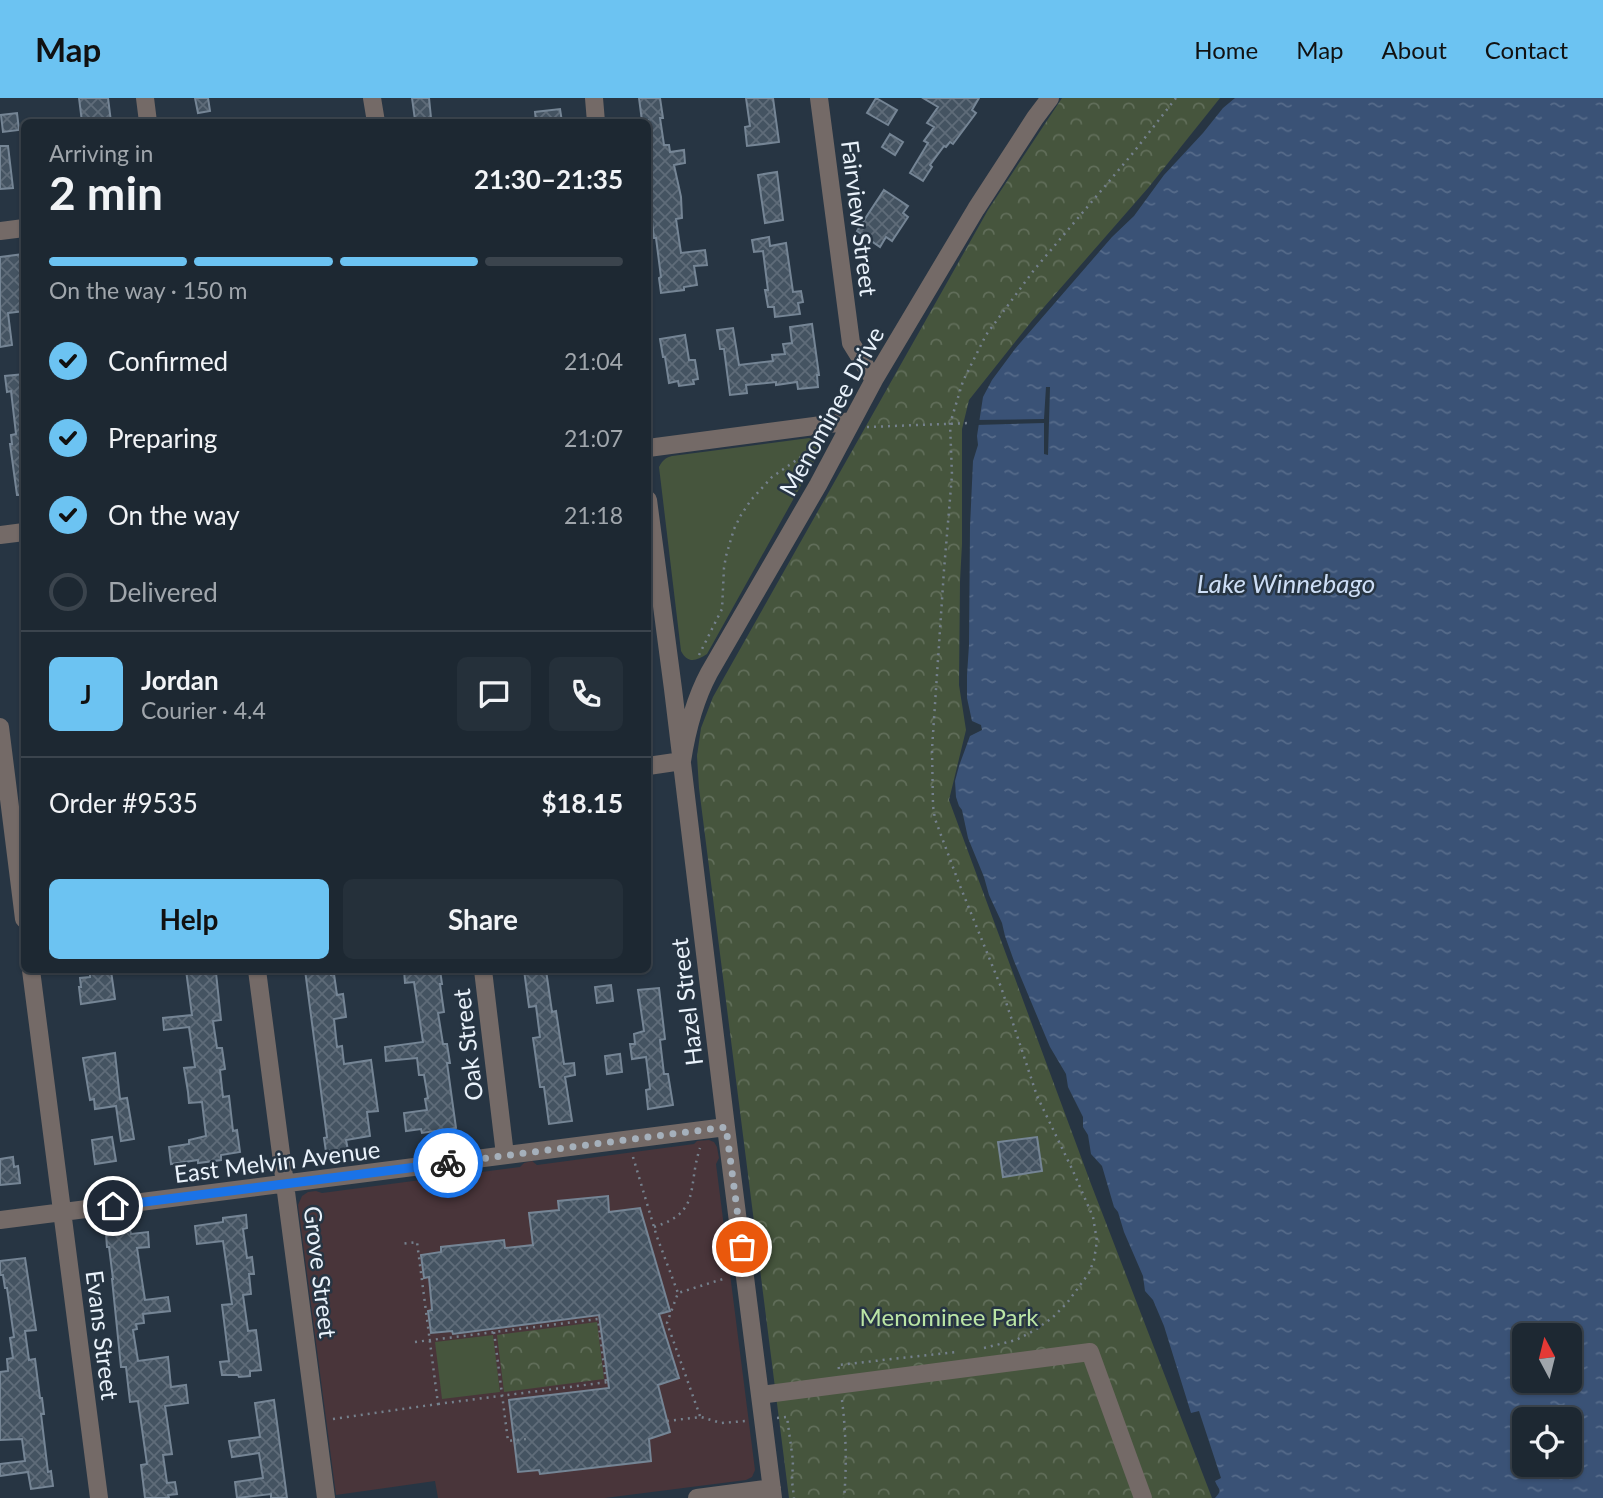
<!DOCTYPE html>
<html lang="en">
<head>
<meta charset="utf-8">
<style>
  body { margin:0; font-family:Lato,sans-serif; background:#25303a; color:#f1f3f6; height:100vh; display:flex; flex-direction:column; font-size:26px; white-space:nowrap }
  * { box-sizing:border-box; margin:0 }
  p { font-size:23px; color:#a0a6ac }
  .icon { flex:none; width:38px; height:38px; fill:none; stroke:currentColor; stroke-width:2; stroke-linecap:round; stroke-linejoin:round }
  .map { position:relative; flex:1; overflow:hidden }
  .drawer { position:absolute; left:21px; top:21px; width:630px; height:854px; display:flex; flex-direction:column; background:#1d2832; border-radius:10px; box-shadow:0 2px 5px #0004,0 0 0 2px #3b444d }
  .drawer>* { flex:none }
  .needle { width:46px; rotate:353deg }
  .tools { position:absolute; left:1512px; top:1225px; display:grid; gap:14px }
  .tools a { display:grid; place-items:center; width:70px; height:70px; border-radius:10px; background:#1d2832; box-shadow:0 2px 5px #0004,0 0 0 2px #3b444d; font-size:35px }
  .pin { position:absolute; display:grid; place-items:center; width:60px; height:60px; color:#fff; margin:-30px; border:4px solid #fff; border-radius:50%; box-shadow:0 2px 7px #0007 }
  .courier { position:absolute; display:grid; place-items:center; width:70px; height:70px; margin:-35px; border:5px solid #1a73e8; border-radius:50%; background:#fff; color:#222; box-shadow:0 2px 9px #0007 }
  .overview em { font-style:normal; font-weight:700 }
  .overview div { display:flex; flex-direction:column-reverse }
  .overview { display:flex; align-items:center; justify-content:space-between; height:119px; padding:0 28px }
  h1 { font-size:46px; font-weight:700; line-height:52px }
  .bar { display:grid; grid-template-columns:repeat(4,1fr); gap:10px 7px; align-content:center; height:84px; padding:0 28px }
  .bar i { height:9px; border-radius:5px; background:#3b444d }
  .bar .current { background:#6cc3f2 }
  .bar p { grid-column:span 4 }
  .line { display:flex; align-items:center; gap:18px; padding:0 28px; border-top:2px solid #3b444d }
  .line div { flex:1 }
  .round { display:grid; place-items:center; flex:none; width:74px; height:74px; border-radius:10px; background:#25303a }
  ol { padding:0 28px; list-style:none }
  li { display:flex; align-items:center; gap:21px; height:77px }
  li p { margin-inline-start:auto }
  li .icon { padding:7px; border-radius:50%; background:#6cc3f2; color:#111; stroke-width:4 }
  li:last-child { color:#a0a6ac }
  li i { width:38px; height:38px; border:4px solid #3b444d; border-radius:50% }
  .primary-button { display:flex; gap:14px; margin-top:auto; padding:14px 28px }
  .primary-button a { flex:1; height:80px; border-radius:10px; background:#6cc3f2; color:#111; font-size:28px; font-weight:700; line-height:80px; text-align:center }
  .primary-button a+a { background:#25303a; color:#f1f3f6 }
  header { display:flex; align-items:center; gap:42px; box-sizing:border-box; height:98px; padding:0 35px; background:#6cc3f2; color:#111 }
  header strong { font-size:33px }
  nav { display:flex; gap:38px; margin-inline-start:auto; font-size:24px }
  .map>svg:first-child { display:block }
  .education { fill:#49353a }
  .grass { fill:#46553d }
  .park { fill:url(#park-crowns) }
  .water { fill:url(#water-ripples); fill-rule:evenodd }
  .pier { fill:#273543 }
  .building { fill:url(#building-cross-hatch); stroke:#758595; stroke-width:2 }
  .lines { fill:none; stroke-linecap:round; stroke-linejoin:round }
  .path { stroke:#75818d; stroke-width:2.5; stroke-dasharray:2 5; stroke-linecap:butt }
  .minor { stroke:#746a67; stroke-width:18 }
  .done { stroke:#a5b0bb; stroke-width:7; stroke-dasharray:0 12.6 }
  .route { stroke:#1a73e8; stroke-width:9 }
  .labels { text-anchor:middle; dominant-baseline:central; stroke-width:5; stroke-linejoin:round; paint-order:stroke }
  .street-label { font-size:24px; fill:#e9f2fb; stroke:#273543 }
  .park-label { font-size:24px; fill:#bbe5a5; stroke:#273543 }
  .water-label { font-size:26px; font-style:italic; fill:#cddef6; stroke:#273543 }
</style>
</head>
<body>
<header>
<strong>Map</strong>
<nav><a>Home</a><a>Map</a><a>About</a><a>Contact</a></nav>
</header>
<div class="map">
<svg width="1603" height="1400" viewBox="0 0 1603 1400">
  <defs>
    <pattern id="park-crowns" width="20" height="18" patternUnits="userSpaceOnUse" patternTransform="scale(1.75)"><rect width="20" height="18" fill="#46553d"/><path d="M2 6a3 3 0 1 1 6 0M12 15a3 3 0 1 1 6 0" fill="none" stroke="#616e5a"/></pattern>
    <pattern id="water-ripples" width="26" height="14" patternUnits="userSpaceOnUse" patternTransform="scale(1.75)"><rect width="26" height="14" fill="#3a5276"/><path d="M2 4q2-2 4 0t4 0M15 11q2-2 4 0t4 0" fill="none" stroke="#566b8a"/></pattern>
    <pattern id="building-cross-hatch" width="8" height="8" patternUnits="userSpaceOnUse" patternTransform="scale(1.75)"><rect width="8" height="8" fill="#445361"/><path d="M0 0l8 8M0 8l8-8" fill="none" stroke="#5f6c79"/></pattern>
  </defs>
  <rect width="100%" height="100%" fill="#273543"/>
  <path class="education" d="M709,1042L714,1044L717,1049L719,1060L716,1066L755,1372L752,1379L746,1382L605,1400H438L435,1383L336,1397L298,1107L302,1098L308,1094L316,1093L322,1095L520,1069L524,1065L532,1063L537,1067L694,1046L697,1043Z"/>
  <path class="grass" d="M809,340C817,342 818,348 818,357L707,556C696,563 688,566 681,553L659,369C663,362 665,360 672,358Z
    M493,1237L500,1294L442,1301L435,1244Z"/>
  <path class="park" d="M1062,0H1220L1148,90L1031,224L969,302L962,331V446L960,483L959,587L966,632L949,702L1091,1086L1212,1400H789L699,690L697,658L701,630L713,599L988,112Z
    M597,1224L604,1281L504,1294L497,1237Z"/>
  <path class="water" d="M1235,0H1603V1400H1215C1223,1391 1219,1393 1215,1383L1221,1380L1199,1313L1191,1315L1164,1228L1153,1202L1145,1193L1143,1178L1124,1134L1118,1114L1114,1109L1102,1068L1091,1056L1088,1037L1083,1029V1019L1068,989L1066,976L1050,949L1014,863L1005,838L1002,825L989,797L984,779L968,740L962,712L959,708L956,699L955,683L959,668L970,638L982,632L981,627L972,623L967,600V577L969,547L970,429L973,363L978,347L977,338L983,299L992,282L1015,251L1112,139L1134,118L1164,77L1203,35L1223,10ZM1524,1237H1570V1283H1524ZM1524,1321H1570V1367H1524Z"/>
  <path class="pier" d="M1046,289H1050L1048,357L1044,356V325L975,327V322L1044,321Z"/>
  <path class="building" d="M79,0H108L111,24H82Z
    M195,0H208L210,13L198,15Z
    M412,0H429L431,20L415,22Z
    M639,0H660L663,20H660L664,47H669L670,54L684,52L685,65L674,67L681,99L682,120L676,121L681,155L705,152L707,167L694,168L697,187L684,189V192L661,195L659,180L661,179L656,140H654L649,98H648V22L642,23Z
    M746,0H773L779,44L747,48L745,29L750,28Z
    M876,0L897,12L888,27L867,15Z
    M923,0H979L972,12L976,15L953,46L950,44L946,49L944,48L930,67L932,69L923,83L910,75L928,45L924,43L934,29L927,25L938,9Z
    M560,11L562,24H536L535,14Z
    M17,15L19,32L3,34L1,17Z
    M890,36L903,44L895,57L882,49Z
    M0,48H8L13,90L0,91Z
    M777,74L783,122L765,125L758,77Z
    M884,92L908,108L903,115L908,119L892,143L886,139L880,149L857,133Z
    M769,139L770,148L786,145L793,194L801,193L803,204L798,205L800,216L775,219L774,209H768L765,192H768L763,153L754,154L752,142Z
    M24,156V189L23,190L24,213L8,215L12,247L0,249V159Z
    M812,226L819,277H817L818,289L798,291L797,284L776,287V284L746,287L747,295L730,297L724,251H720L717,232L733,230L739,267L773,263L772,257L785,256L783,246L792,245L790,229Z
    M685,237L689,262H695L698,281L693,282L694,286L679,288L678,283L669,285L665,259H663L660,241Z
    M24,276V397H17L10,346H12L11,337L16,336L11,293L7,294L5,278Z
    M186,872H208L209,876L216,875L221,922L213,923L217,950H222L225,971L220,972L223,999L229,998L233,1033L237,1032L240,1054L221,1057V1062L198,1065V1062L171,1066L169,1049L189,1046V1042L206,1038L202,1004L189,1005L188,994L184,970L195,969L189,929L164,932L163,920L192,917Z
    M305,872H330L331,877L334,876L337,897L343,896L346,919L334,921L337,949L342,948L344,966L371,962L378,1013L367,1014L370,1038L346,1042L348,1052L329,1055V1053L326,1054L324,1040L327,1039Z
    M404,872H440L442,886H440L444,914L438,915L443,946H447L450,965H447L456,1030L422,1035L421,1031L406,1033L404,1015L427,1012L425,1001L428,1000L424,977H419L417,960L386,963L385,949L423,944L414,884L405,885Z
    M524,872H546L552,914L556,913L564,966L574,965L575,977L565,979L572,1023L549,1026L544,989H540L533,940L540,939L536,908L529,909Z
    M111,873L115,901L81,906L79,889H81L80,880L90,879V876Z
    M611,887L613,903L597,905L595,889Z
    M659,890L665,941L660,942L664,976H668L673,1007L648,1011L646,992L650,991L646,959L632,961L630,946H635L634,936L644,933L638,892Z
    M115,955L120,1001L127,1000L134,1041L121,1043L116,1008L95,1011L94,1001L90,1002L83,960Z
    M620,956L622,974L607,976L605,958Z
    M112,1039L116,1063L95,1066L92,1042Z
    M1037,1039L1042,1073L1003,1079L998,1044Z
    M13,1059L14,1069L18,1068L20,1085L0,1087V1061Z
    M608,1098L609,1114L640,1110L670,1213L659,1216L679,1280L658,1287L670,1334L649,1341L651,1363L540,1376L539,1372L518,1374L509,1302L609,1290L599,1217L453,1236L452,1233L431,1235L428,1213L432,1212L429,1179L424,1180L421,1157L441,1154V1149L504,1142L505,1150L533,1147L529,1115L559,1112L558,1103Z
    M246,1117L247,1130L243,1131L247,1160L252,1159L254,1176H249L251,1196L243,1197L248,1233L256,1232L261,1272L250,1273V1278L239,1279L238,1277H222L220,1264L229,1263L222,1207L232,1206L223,1143L197,1146L195,1128L223,1124V1120Z
    M130,1132L131,1136L148,1134L149,1149L137,1150L145,1202L168,1199L170,1213L143,1216L144,1225L136,1226L137,1231L133,1232L138,1263L168,1259L171,1289L186,1287L188,1305L165,1308L172,1356L163,1357L167,1385L175,1384L177,1396L168,1397L169,1400H145L141,1367L147,1366L138,1303L130,1304L126,1269H121L112,1181H113L109,1149H107L106,1136Z
    M25,1160L36,1232L25,1233L29,1262L35,1261L40,1300H42L44,1316H41L48,1374L51,1373L53,1388L31,1391L28,1374L0,1378V1366L25,1363L22,1341L0,1342V1274L8,1273L7,1261L13,1260L10,1240L14,1239L7,1190H5L3,1177H0V1163Z
    M274,1302L287,1400H271V1396L237,1400L235,1384L263,1380L259,1355L232,1359L229,1343L260,1339L255,1305Z"/>
  <g class="lines">
    <path class="path" d="M867,329L970,325
      M699,557L722,511L724,470L726,458L734,431L741,417L751,402L772,379L801,359L813,345
      M633,1059L657,1139L678,1195
      M654,1129C702,1114 687,1089 700,1050
      M494,1234L508,1343L526,1341
      M415,1244L598,1221L606,1284
      M984,1250L1016,1242L1035,1232L1052,1220L1067,1205L1089,1175L1094,1162L1097,1143L1093,1119L1073,1073L1037,998L1001,889L960,788L935,721L933,708L932,651L944,472L952,377L950,326L963,283L986,237L1034,172L1133,55L1176,0
      M839,1271L838,1267L956,1254
      M842,1302C846,1335 847,1367 844,1400
      M438,1306L608,1284
      M700,1318L667,1225L678,1195L723,1181
      M777,1320L787,1319L793,1363L792,1383L794,1400
      M333,1321L438,1306L417,1144L401,1146
      M667,1323L701,1319L721,1325L746,1323"/>
    <path class="minor" d="M145,0L148,24
      M372,0L376,24
      M594,0L596,24
      M819,0L851,245L874,282
      M0,133L24,130
      M648,350L852,323
      M648,402L673,591L726,1029L773,1400
      M0,437L24,434
      M0,629L24,821
      M648,668L682,663C687,631 694,603 709,575L818,387L874,282L976,111L1035,20L1050,0
      M31,872L99,1400
      M257,872L326,1400
      M483,872L505,1057
      M0,1122L726,1029
      M760,1297L1090,1254L1143,1400
      M697,1400L772,1390"/>
  </g>
  <g class="lines">
    <path class="done" d="M448,1065L726,1029L742,1149"/>
    <path class="route" d="M113,1108L448,1065"/>
  </g>
  <g class="labels">
    <g class="street-label">
      <text transform="translate(860 120) rotate(83)">Fairview Street</text>
      <text transform="translate(831 313) rotate(-61)">Menominee Drive</text>
      <text transform="translate(686 904) rotate(-97)">Hazel Street</text>
      <text transform="translate(467 947) rotate(-97)">Oak Street</text>
      <text transform="translate(277 1063) rotate(-7)">East Melvin Avenue</text>
      <text transform="translate(321 1174) rotate(83)">Grove Street</text>
      <text transform="translate(103 1237) rotate(83)">Evans Street</text>
    </g>
    <g class="park-label">
      <text x="949" y="1218">Menominee Park</text>
    </g>
    <g class="water-label">
      <text x="1286" y="485">Lake Winnebago</text>
    </g>
  </g>
</svg>
<div class="tools">
<a><svg class="needle" viewBox="-14 -14 28 28"><path d="M0-13l5 13h-10z" fill="#e53935"/><path d="M0 13l5-13h-10z" fill="#a0a6ac"/></svg></a>
<a><svg class="icon" aria-label="locate" viewBox="0 0 24 24"><circle cx="12" cy="12" r="6"/><path d="M12 2v4M12 18v4M2 12h4M18 12h4"/></svg></a>
</div>
<div class="pin" style="left:742px;top:1149px;background:#ea580c"><svg class="icon" aria-label="bag" viewBox="0 0 24 24"><path d="M5 8h14l-1 12H6zM9 8a3 3 0 0 1 6 0"/></svg></div>
<div class="pin" style="left:113px;top:1108px;background:#1f2937"><svg class="icon" aria-label="home" viewBox="0 0 24 24"><path d="M3 11l9-7 9 7M6 9v11h12V9"/></svg></div>
<div class="courier" style="left:448px;top:1065px"><svg class="icon" aria-label="bike" viewBox="0 0 24 24"><circle cx="6" cy="16" r="4"/><circle cx="18" cy="16" r="4"/><path d="M6 16l4-8h5l3 8M10 8l3 8H6M13 5h3"/></svg></div>
<section class="drawer">
<div class="overview"><div><h1>2 min</h1><p>Arriving in</p></div><em>21:30–21:35</em></div>
<div class="bar"><i class="current"></i><i class="current"></i><i class="current"></i><i></i><p>On the way · 150 m</p></div>
<ol>
<li><svg class="icon" aria-label="check" viewBox="0 0 24 24"><path d="M5 12l5 5 9-10"/></svg>Confirmed<p>21:04</p></li>
<li><svg class="icon" aria-label="check" viewBox="0 0 24 24"><path d="M5 12l5 5 9-10"/></svg>Preparing<p>21:07</p></li>
<li><svg class="icon" aria-label="check" viewBox="0 0 24 24"><path d="M5 12l5 5 9-10"/></svg>On the way<p>21:18</p></li>
<li><i></i>Delivered</li>
</ol>
<div class="line" style="height:126px"><b class="round" style="background:#6cc3f2;color:#111">J</b><div><b>Jordan</b><p>Courier · 4.4</p></div><a class="round"><svg class="icon" aria-label="chat" viewBox="0 0 24 24"><path d="M4 5h16v11H9l-5 4z"/></svg></a><a class="round"><svg class="icon" aria-label="phone" viewBox="0 0 24 24"><path d="M5 4h4l2 5-3 2q2 4 5 5l2-3 5 2v4C11 20 4 13 5 4z"/></svg></a></div>
<div class="line" style="height:91px"><div>Order #9535</div><b>$18.15</b></div>
<div class="primary-button"><a>Help</a><a>Share</a></div>
</section>
</div>
</body>
</html>
